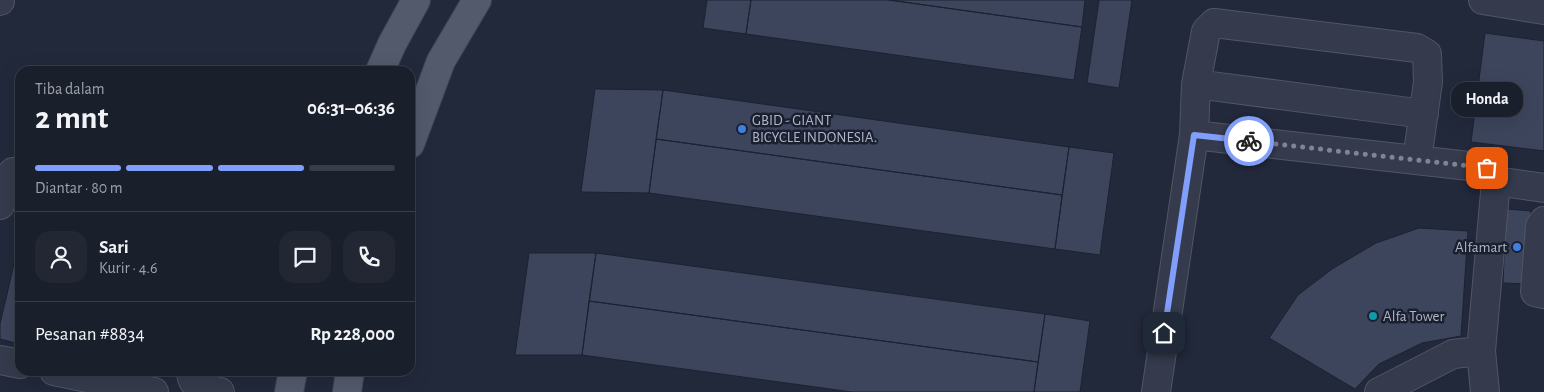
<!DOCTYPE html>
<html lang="id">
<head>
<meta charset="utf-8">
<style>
  body { margin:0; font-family:"Alegreya Sans",sans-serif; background:#232734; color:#f1f3f6; height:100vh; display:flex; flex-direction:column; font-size:19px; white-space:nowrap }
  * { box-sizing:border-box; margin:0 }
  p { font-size:16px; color:#9fa2a9 }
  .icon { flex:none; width:28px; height:28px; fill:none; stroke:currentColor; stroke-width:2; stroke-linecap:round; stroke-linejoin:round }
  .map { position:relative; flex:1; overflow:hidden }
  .panel { position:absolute; left:15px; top:66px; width:400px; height:310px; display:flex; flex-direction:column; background:#1a1f2c; border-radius:15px; box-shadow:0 5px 20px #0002,0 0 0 1px #383d48 }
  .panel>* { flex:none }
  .pin { position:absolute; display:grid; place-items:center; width:42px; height:42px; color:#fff; margin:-21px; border-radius:10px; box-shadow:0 2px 8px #0006 }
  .courier { position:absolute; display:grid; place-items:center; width:50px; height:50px; margin:-25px; border:4px solid #829efb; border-radius:50%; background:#fff; color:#222; box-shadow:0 1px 6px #0007 }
  .bubble { position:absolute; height:35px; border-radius:15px; background:#1a1f2c; box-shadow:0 5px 20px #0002,0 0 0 1px #383d48; font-size:16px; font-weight:700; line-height:35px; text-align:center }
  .head em { font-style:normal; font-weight:700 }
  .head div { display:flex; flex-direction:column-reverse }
  .head { display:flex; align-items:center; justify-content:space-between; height:85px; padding:0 20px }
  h1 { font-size:32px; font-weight:700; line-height:38px }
  .bar { display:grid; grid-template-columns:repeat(4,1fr); gap:8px 5px; align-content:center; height:60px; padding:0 20px }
  .bar i { height:6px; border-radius:4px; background:#383d48 }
  .bar .active { background:#829efb }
  .bar p { grid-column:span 4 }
  .line { display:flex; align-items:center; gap:12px; padding:0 20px; border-top:1px solid #383d48 }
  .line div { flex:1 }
  .round { display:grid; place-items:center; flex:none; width:52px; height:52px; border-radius:15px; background:#232734 }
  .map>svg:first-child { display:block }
  .building { fill:#3d455c; stroke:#1d2232 }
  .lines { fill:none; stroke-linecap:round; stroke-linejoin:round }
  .minor-casing { stroke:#515666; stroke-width:30 }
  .major-casing { stroke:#3f4454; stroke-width:30 }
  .minor { stroke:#353b4c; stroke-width:28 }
  .major { stroke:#535a6c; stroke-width:28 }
  .done { stroke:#7f8596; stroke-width:5; stroke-dasharray:0 9 }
  .route { stroke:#829efb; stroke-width:6 }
  .shop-dot { fill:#3f7fe0; stroke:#1b2030; stroke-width:2 }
  .culture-dot { fill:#0f9aa8; stroke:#1b2030; stroke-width:2 }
  .labels { text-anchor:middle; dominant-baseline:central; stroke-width:5; stroke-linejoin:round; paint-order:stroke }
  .poi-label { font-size:15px; fill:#b1b6c7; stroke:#1b2030; text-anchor:start }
</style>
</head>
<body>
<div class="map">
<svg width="1544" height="392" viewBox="0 0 1544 392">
  <rect width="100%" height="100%" fill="#22293b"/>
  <path class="building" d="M707,0H751L746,34L703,28Z
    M751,0H889L1082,27L1074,80L746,34Z
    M889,0H1085L1082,27Z
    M1099,0H1132L1119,88L1087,83Z
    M1485,33L1544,41V151L1471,142Z
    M595,89L663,90L649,193L581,192Z
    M663,90L1069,147L1062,195L656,139Z
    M656,139L1062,195L1055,249L649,193Z
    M1069,147L1114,153L1100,255L1055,249Z
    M1506,209L1531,211L1527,284L1503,283Z
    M1419,228L1468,231L1461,336L1422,343L1379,364L1355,389L1269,338L1298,295L1332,269L1376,243Z
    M20,238V344L0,339V324Z
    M529,253H596L582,355H515Z
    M596,253L1045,314L1038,362L589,301Z
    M589,301L1038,362L1034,392H852L582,355Z
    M1045,314L1090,321L1080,392H1034Z
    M139,371H169L167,378Z"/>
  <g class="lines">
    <defs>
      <path id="minor" d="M1483,0L1544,10
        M0,1V0
        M1196,84L1424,114
        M1194,135L1196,84L1206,31L1214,23L1417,48L1427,54L1428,82L1417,160
        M1496,181L1544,188
        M0,205C3,192 4,181 13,172H20
        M1544,221L1540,226L1535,292L1544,294
        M0,360L20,364
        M54,371L154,392
        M191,371C191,389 206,388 220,392
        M1156,392L1194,135L1487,168L1495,176L1496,181L1481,351L1485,392
        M1379,392L1453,354L1481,351"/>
      <path id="major" d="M380,71L392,44L416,0
        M410,144L441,61L477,0
        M289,392L293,371
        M347,392L350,371"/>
    </defs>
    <use href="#minor" class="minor-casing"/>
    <use href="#major" class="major-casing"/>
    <use href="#minor" class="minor"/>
    <use href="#major" class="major"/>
  </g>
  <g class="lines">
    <path class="done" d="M1249,141L1487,168"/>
    <path class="route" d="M1164,333L1194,135L1249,141"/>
  </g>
  <g class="shop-dot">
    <circle cx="742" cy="129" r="5"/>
    <circle cx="1517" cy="247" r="5"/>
  </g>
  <circle class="culture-dot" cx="1373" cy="316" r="5"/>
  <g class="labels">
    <g class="poi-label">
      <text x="752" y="120">GBID - GIANT<tspan x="752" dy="17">BICYCLE INDONESIA.</tspan></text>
      <text x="1507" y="247" text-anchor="end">Alfamart</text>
      <text x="1383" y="316">Alfa Tower</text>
    </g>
  </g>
</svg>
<div class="pin" style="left:1487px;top:168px;background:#ea580c"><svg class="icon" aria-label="bag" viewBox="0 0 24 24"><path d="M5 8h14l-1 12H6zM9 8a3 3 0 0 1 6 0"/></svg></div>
<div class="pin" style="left:1164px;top:333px;background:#1f2937"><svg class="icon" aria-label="home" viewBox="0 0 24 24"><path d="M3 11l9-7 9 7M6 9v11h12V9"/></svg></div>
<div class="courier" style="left:1249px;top:141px"><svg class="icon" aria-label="bike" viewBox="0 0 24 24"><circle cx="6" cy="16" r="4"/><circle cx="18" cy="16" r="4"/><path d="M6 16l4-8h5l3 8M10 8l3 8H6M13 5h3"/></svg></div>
<div class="bubble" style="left:1451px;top:82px;width:72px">Honda</div>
<section class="panel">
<div class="head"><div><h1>2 mnt</h1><p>Tiba dalam</p></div><em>06:31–06:36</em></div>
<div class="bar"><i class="active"></i><i class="active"></i><i class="active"></i><i></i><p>Diantar · 80 m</p></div>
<div class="line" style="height:90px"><a class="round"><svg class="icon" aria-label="person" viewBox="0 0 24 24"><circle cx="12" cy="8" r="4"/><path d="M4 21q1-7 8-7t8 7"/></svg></a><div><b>Sari</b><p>Kurir · 4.6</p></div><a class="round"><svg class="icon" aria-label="chat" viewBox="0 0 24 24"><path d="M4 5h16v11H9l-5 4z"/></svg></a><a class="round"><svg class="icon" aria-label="phone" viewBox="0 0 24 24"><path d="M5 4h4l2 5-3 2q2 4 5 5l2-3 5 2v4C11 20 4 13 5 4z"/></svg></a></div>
<div class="line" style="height:65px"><div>Pesanan #8834</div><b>Rp 228,000</b></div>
</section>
</div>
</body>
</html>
